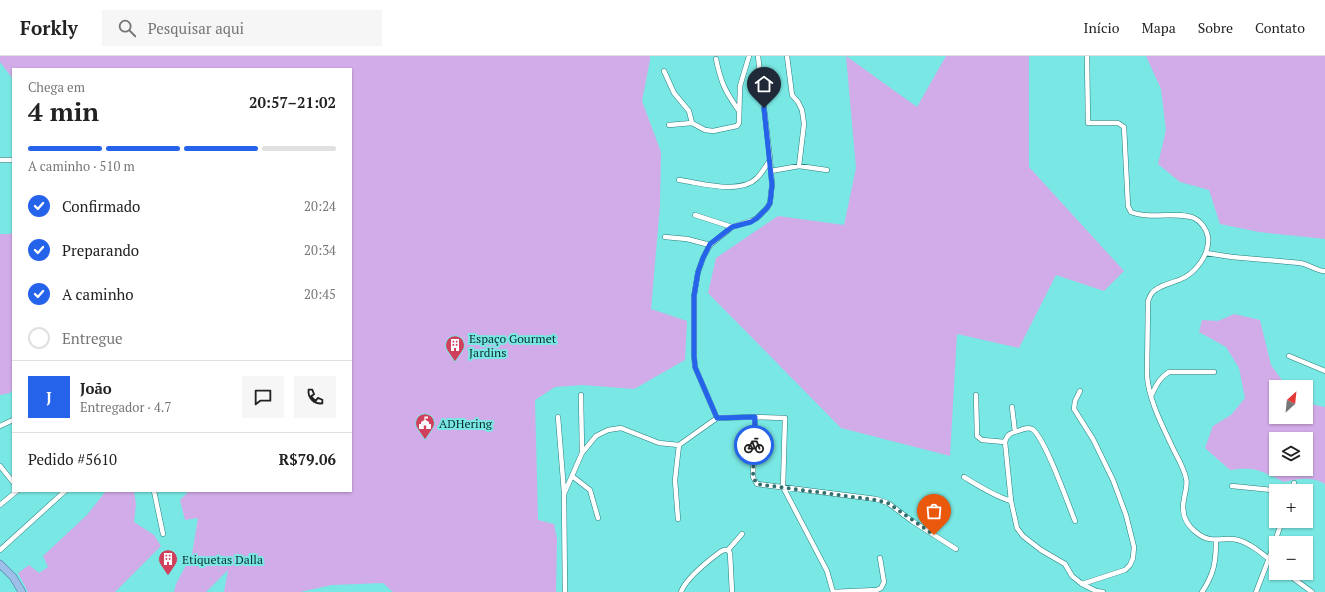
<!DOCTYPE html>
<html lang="pt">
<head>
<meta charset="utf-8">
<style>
  body { margin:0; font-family:"PT Serif",serif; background:#f6f6f6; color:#222; height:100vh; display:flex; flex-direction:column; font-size:15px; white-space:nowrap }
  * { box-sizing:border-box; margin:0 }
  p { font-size:13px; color:#767676 }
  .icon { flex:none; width:22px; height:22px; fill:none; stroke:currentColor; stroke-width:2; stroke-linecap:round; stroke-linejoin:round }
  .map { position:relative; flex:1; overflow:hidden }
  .sheet { position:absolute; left:12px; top:12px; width:340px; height:424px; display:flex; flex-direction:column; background:#fff; border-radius:0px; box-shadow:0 1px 3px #0004 }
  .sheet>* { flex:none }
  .needle { width:26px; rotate:27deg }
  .fabs { position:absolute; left:1269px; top:324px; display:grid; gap:8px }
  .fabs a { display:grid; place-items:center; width:44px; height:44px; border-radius:0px; background:#fff; box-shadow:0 1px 3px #0004; font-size:20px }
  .pin { position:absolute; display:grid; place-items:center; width:34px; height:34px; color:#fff; margin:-41px -17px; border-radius:50% 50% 50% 0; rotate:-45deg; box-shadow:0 0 4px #0007 }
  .pin .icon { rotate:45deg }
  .courier { position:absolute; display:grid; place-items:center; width:40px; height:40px; margin:-20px; border:3px solid #2563eb; border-radius:50%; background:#fff; color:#222; box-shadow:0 1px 5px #0007 }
  .head em { font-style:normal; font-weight:700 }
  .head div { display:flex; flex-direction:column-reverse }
  .head { display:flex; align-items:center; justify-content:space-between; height:68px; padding:0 16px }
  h1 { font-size:26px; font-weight:700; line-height:30px }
  .bar { display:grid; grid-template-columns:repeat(4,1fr); gap:6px 4px; align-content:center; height:48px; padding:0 16px }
  .bar i { height:5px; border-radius:3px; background:#e0e0e0 }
  .bar .active { background:#2563eb }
  .bar p { grid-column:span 4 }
  .line { display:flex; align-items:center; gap:10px; padding:0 16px; border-top:1px solid #e0e0e0 }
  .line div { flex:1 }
  .round { display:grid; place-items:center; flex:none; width:42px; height:42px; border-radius:0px; background:#f6f6f6 }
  ol { padding:0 16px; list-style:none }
  li { display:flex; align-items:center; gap:12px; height:44px }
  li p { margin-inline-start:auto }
  li .icon { padding:4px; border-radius:50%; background:#2563eb; color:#fff; stroke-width:4 }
  li:last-child { color:#767676 }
  li i { width:22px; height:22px; border:2px solid #e0e0e0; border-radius:50% }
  header { display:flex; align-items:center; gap:24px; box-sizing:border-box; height:56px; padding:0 20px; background:#fff; border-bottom:1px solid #e0e0e0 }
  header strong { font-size:19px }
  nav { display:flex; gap:22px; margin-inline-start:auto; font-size:14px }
  .search { width:280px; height:36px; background:#f6f6f6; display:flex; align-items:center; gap:10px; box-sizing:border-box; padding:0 14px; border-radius:0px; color:#767676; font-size:15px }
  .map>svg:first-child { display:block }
  .green { fill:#d2ace8; fill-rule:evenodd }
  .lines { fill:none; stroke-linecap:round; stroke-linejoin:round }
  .street-casing { stroke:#257e7c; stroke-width:5.5 }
  .primary-casing { stroke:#40729c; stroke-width:8 }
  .street { stroke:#fff; stroke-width:4.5 }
  .primary { stroke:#9ec0e8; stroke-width:7 }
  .done { stroke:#306f6d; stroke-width:4; stroke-dasharray:0 7.2 }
  .route { stroke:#2563eb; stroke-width:5 }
  .labels { text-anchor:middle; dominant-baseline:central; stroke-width:4; stroke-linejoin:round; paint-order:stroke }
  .poi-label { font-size:12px; fill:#092e2d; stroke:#79e7e3; text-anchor:start }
</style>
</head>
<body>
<header>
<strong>Forkly</strong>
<div class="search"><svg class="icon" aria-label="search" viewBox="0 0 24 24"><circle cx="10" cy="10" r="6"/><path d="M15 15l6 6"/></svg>Pesquisar aqui</div>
<nav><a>Início</a><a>Mapa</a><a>Sobre</a><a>Contato</a></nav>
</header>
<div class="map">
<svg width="1325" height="536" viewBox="0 0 1325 536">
  <rect width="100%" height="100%" fill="#79e7e3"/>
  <path class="green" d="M0,0H650V4L642,45L661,96L660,150L651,253L687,265L685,304L634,333L583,329L555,331L535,344L538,464L554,468L557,483L556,536H393L383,527L332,529L300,536H224L228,514L206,536H174L176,528L192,498L198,462L185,464L180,444L189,435H351V13H13V23L0,6Z
    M846,0L917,51L946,0H1029V111L1124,215L1104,235L1056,219L1019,292L957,278L950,400L841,372L708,237L716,202L778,160L844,169L856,112Z
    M1146,0H1325V183L1259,176L1220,168L1209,134L1180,126L1158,108L1166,74L1161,33Z
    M13,174V333L10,337L0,339V178H11Z
    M1234,258L1260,264L1271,309L1287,331H1276V361H1306V347L1325,351V428C1313,420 1297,423 1284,426C1262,415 1256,410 1230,414L1205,392L1213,370L1231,359L1245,342L1239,312L1226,291L1199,276L1202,264L1218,265ZM1276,383H1306V413H1276Z
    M106,435H134L136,448L134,466L154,479L161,490L115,536H28L18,517L29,509L39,517L48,511L43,500L87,459Z"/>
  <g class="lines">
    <defs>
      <path id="street" d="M787,0L792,39L798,46L802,54L804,68L799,110
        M1087,0L1088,67H1118L1124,71L1128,150L1131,156C1150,164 1178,155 1194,162C1201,165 1207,174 1208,181C1210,199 1195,218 1179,224C1171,227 1157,230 1152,237C1150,239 1149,243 1148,245L1147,320C1149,343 1160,365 1170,386C1175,398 1183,409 1186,422C1188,430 1185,435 1184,443C1181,457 1186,469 1197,477C1212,489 1224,480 1238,484C1252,488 1265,500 1276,509
        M716,3C721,27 725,35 739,55
        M664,15L674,37L689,55L692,67
        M669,69L692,67L705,74L713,75L737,70L739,67L740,30L749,0
        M0,104H13
        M771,115L799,110L827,114
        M679,124C701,127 740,139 757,122C762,117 766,110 770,104
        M695,159L732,171
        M665,181L687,183L710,189
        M1206,197L1232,201L1300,207C1308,208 1319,216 1325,215
        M1289,300L1325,315
        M1080,335L1075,345L1074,353L1093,383L1113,424L1126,459L1134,491L1133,502L1130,509L1125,514L1082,528
        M581,339L582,397
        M976,339L977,380L982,384L1005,386
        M1151,340C1156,330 1159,322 1169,316H1214
        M1012,351L1015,376
        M558,361L564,436
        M755,361L753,421L757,428L876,443L888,447L912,465L956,493
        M717,362L695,311L694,299V240L698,216L703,202L710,189L732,171L751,165L757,162L767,152L770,147L772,129L770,103L758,0
        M0,370L13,364
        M0,410L13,426
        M572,420L590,434L598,462
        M964,421C979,430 994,440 1011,445
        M1232,430L1282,435
        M154,435L163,478
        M1292,435L1294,427
        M0,449L17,435
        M678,463L675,424L679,389
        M1075,465C1068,448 1045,381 1032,373C1028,371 1023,373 1018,375C1011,377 1007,378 1005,386L1011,445L1017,472L1023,480L1041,494L1065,508L1072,520L1082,528L1096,535L1103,536
        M0,494L65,435
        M728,494L730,497L732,536
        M1286,517L1312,536
        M565,536L564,438L582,397L596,380L608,374L621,372L659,387L679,389L717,362L755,361L785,362L783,431L827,515L833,536
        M681,536C686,522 708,505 720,496L724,494H728L742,478
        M833,536L877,534L881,532L884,526L880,502
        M1202,536C1214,518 1216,506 1216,484
        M1256,536L1271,497L1282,465"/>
      <path id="primary" d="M0,508L13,521L22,536"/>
    </defs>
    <use href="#street" class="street-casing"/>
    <use href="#primary" class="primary-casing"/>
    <use href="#street" class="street"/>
    <use href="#primary" class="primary"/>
  </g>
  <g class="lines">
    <path class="done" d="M754,389L753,421L757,428L876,444L888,447L934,479"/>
    <path class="route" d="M754,389L755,361L717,362L695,311L694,299V240L698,216L703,202L710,188L732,171L751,166L757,162L767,152L770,147L772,129L764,52"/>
  </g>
  <defs>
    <symbol id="building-pin" viewBox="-11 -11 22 30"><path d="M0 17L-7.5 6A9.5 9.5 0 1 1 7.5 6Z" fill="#d0405d" stroke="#79e7e3"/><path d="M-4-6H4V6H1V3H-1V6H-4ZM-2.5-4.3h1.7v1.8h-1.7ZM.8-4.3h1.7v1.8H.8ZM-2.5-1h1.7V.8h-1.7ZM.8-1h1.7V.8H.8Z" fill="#fff"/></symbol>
    <symbol id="civic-pin" viewBox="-11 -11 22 30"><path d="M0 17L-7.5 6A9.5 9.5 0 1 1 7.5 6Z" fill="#d0405d" stroke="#79e7e3"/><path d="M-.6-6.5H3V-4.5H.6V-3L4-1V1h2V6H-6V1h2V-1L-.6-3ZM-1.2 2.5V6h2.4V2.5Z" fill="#fff"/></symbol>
  </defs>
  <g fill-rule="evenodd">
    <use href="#building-pin" x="444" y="278" width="22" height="30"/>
    <use href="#civic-pin" x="414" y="356" width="22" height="30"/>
    <use href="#building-pin" x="157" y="492" width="22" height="30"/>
  </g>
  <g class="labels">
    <g class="poi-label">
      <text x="469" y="282">Espaço Gourmet<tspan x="469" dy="14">Jardins</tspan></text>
      <text x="439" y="367">ADHering</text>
      <text x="182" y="503">Etiquetas Dalla</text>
    </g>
  </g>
</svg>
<div class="fabs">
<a><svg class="needle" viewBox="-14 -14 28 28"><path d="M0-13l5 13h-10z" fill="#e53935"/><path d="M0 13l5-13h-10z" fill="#767676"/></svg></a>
<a><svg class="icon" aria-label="layers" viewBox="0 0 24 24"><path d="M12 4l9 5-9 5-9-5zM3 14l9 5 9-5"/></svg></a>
<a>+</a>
<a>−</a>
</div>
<div class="pin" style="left:934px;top:479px;background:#ea580c"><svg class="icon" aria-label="bag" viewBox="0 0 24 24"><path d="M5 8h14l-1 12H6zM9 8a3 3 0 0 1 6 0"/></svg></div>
<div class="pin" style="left:764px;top:52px;background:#1f2937"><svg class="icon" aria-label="home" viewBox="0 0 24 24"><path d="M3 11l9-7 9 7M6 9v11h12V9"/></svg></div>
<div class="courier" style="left:754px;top:389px"><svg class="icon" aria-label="bike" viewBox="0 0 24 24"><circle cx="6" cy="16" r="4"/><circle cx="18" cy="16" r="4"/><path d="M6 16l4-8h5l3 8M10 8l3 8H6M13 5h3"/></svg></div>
<section class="sheet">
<div class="head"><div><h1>4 min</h1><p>Chega em</p></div><em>20:57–21:02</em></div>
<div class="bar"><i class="active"></i><i class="active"></i><i class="active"></i><i></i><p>A caminho · 510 m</p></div>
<ol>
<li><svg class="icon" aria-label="check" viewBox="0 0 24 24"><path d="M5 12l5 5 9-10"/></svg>Confirmado<p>20:24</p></li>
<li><svg class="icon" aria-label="check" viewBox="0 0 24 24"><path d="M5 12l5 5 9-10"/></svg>Preparando<p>20:34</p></li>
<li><svg class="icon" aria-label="check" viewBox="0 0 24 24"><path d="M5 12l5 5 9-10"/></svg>A caminho<p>20:45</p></li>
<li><i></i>Entregue</li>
</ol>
<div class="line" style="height:72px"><b class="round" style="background:#2563eb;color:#fff">J</b><div><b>João</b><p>Entregador · 4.7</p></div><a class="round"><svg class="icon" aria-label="chat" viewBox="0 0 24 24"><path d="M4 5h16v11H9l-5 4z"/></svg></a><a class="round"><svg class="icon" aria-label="phone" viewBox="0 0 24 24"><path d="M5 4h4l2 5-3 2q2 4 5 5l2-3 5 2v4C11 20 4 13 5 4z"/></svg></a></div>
<div class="line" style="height:52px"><div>Pedido #5610</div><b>R$79.06</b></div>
</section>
</div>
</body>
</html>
